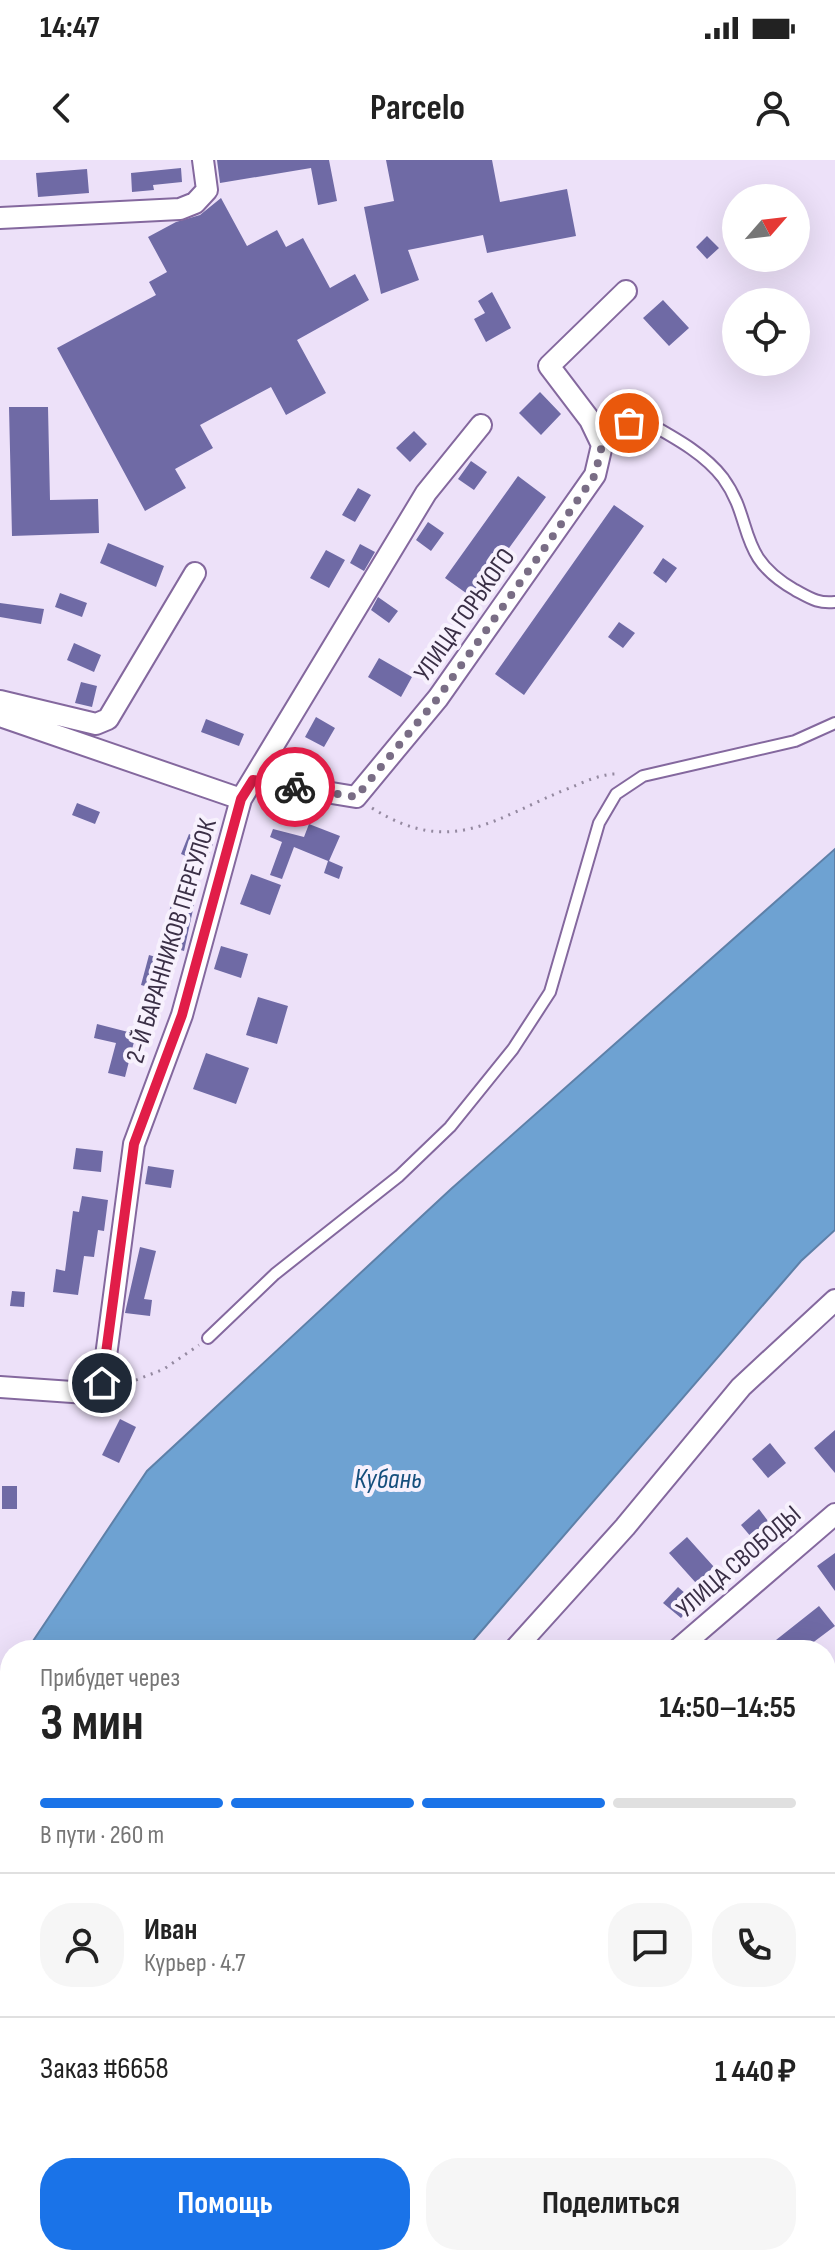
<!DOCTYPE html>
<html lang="ru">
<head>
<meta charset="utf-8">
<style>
  body { margin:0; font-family:"Sofia Sans Condensed",sans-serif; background:#f6f6f6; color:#222; height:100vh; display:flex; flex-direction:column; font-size:30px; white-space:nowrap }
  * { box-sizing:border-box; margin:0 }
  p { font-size:26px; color:#767676 }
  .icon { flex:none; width:44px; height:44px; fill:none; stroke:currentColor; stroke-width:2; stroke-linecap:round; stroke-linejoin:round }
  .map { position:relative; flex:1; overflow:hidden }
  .side { position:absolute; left:0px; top:1480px; width:836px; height:626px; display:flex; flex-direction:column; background:#fff; border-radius:32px 32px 0 0; box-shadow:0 8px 32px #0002 }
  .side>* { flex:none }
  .needle { width:52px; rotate:62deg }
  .tools { position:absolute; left:722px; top:24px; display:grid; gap:16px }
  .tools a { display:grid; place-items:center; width:88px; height:88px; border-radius:50%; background:#fff; box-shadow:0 8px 32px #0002; font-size:40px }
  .pin { position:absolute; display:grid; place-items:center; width:68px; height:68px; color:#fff; margin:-34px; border:4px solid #fff; border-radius:50%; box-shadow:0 2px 8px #0007 }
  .courier { position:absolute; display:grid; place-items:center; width:80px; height:80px; margin:-40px; border:6px solid #e11d48; border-radius:50%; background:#fff; color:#222; box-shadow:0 2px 10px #0007 }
  .headline em { font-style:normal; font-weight:700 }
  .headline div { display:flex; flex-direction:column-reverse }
  .headline { display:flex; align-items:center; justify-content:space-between; height:136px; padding:0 40px }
  h1 { font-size:52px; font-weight:700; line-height:60px }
  .bar { display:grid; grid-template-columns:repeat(4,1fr); gap:12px 8px; align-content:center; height:96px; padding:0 40px }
  .bar i { height:10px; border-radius:6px; background:#e0e0e0 }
  .bar .current { background:#1a73e8 }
  .bar p { grid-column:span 4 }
  .line { display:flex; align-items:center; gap:20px; padding:0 40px; border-top:2px solid #e0e0e0 }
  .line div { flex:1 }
  .round { display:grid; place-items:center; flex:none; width:84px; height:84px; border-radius:32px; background:#f6f6f6 }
  .cta { display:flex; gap:16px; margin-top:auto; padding:16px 40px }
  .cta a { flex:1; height:92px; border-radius:32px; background:#1a73e8; color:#fff; font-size:32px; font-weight:700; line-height:92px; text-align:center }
  .cta a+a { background:#f6f6f6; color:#222 }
  .status { display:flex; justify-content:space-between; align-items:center; height:56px; padding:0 40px; background:#fff; direction:ltr }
  .status svg { height:22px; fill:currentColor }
  header { display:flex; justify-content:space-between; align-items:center; height:104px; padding:0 40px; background:#fff; font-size:36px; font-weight:700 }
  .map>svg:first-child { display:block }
  .forest { fill:#cd9c69 }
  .water { fill:#6ea2d2; stroke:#5e80a8; stroke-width:2 }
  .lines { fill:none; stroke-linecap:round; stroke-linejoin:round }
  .canal { stroke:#6ea2d2; stroke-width:18 }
  .building { fill:#6f6aa5 }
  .lane-casing { stroke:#84689e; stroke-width:14 }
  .street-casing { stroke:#84689e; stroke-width:24 }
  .path { stroke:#9489a0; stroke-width:3; stroke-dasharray:2 6; stroke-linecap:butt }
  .lane { stroke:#fff; stroke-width:10 }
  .street { stroke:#fff; stroke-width:20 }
  .done { stroke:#796d85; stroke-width:8; stroke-dasharray:0 14.4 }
  .route { stroke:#e11d48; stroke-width:10 }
  .labels { text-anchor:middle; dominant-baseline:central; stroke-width:8; stroke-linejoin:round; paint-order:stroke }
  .street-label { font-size:26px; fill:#3a2f46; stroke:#f7f1fd }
  .water-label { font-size:28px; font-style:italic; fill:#154f7d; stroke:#f7f1fd }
</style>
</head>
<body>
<div class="status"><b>14:47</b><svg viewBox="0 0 49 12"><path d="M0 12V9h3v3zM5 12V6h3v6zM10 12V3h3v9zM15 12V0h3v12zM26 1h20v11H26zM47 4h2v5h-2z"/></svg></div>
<header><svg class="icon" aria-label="back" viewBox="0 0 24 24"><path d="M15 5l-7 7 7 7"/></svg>Parcelo<svg class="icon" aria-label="person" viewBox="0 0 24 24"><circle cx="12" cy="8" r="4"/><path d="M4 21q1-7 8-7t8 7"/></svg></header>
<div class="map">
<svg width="835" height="2105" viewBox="0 0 835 2105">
  <rect width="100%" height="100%" fill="#ede1f9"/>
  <path class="forest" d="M826,1770L835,1777V2105H100L102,2096H826Z"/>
  <path class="water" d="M835,689V1070L801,1101L465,1490H27L147,1311L451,1029Z
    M10,1516V2096H77L75,2105H0V1531Z"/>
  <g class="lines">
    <path class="canal" d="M826,1813L835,1819"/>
  </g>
  <path class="building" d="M217,0H329L337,41L318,45L311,8L220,23Z
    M386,0H492L500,42L567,29L576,76L487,93L483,75L408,90L419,120L381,134L364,47L394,41Z
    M181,8L182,22L153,25L154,30L132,32L131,13Z
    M87,9L89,33L38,37L36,13Z
    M221,38L247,86L277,70L286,87L303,78L330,128L355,114L369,140L297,180L326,233L286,255L271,227L200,265L213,288L175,309L186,328L145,351L57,188L156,135L149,122L167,112L148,77L176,62L200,55Z
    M707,76L719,88L707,99L696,87Z
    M492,132L511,168L486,182L474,159L485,153L478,141Z
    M663,140L689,168L669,186L643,158Z
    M540,232L561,254L541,275L519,253Z
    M9,247H48L50,340L98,339L99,373L12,376Z
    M414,271L427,284L410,302L396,288Z
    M471,301L487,312L474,330L458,319Z
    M518,316L546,337L473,438L445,418Z
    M358,328L371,335L355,362L342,355Z
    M614,345L644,366L524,535L495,514Z
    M428,362L444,373L431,391L416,380Z
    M108,383L164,406L156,427L100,403Z
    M360,384L375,392L364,411L350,403Z
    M326,390L345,400L329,428L310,418Z
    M663,398L677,408L666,423L653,413Z
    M60,433L87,443L82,457L55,447Z
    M378,437L398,451L389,463L371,450Z
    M0,443L44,449L41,464L0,457Z
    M619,462L635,473L623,488L608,477Z
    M74,483L101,495L94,512L67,500Z
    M379,498L412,517L401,537L368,517Z
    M81,522L97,526L92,547L75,543Z
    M316,557L335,568L324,587L305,577Z
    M206,559L244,574L239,586L201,572Z
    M77,643L100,652L95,664L72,655Z
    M309,664L340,676L329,701L343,707L339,719L324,713L328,701L294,687L282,719L270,715L282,682L270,677L273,669L304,677Z
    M189,674L213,684L205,704L181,694Z
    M251,714L281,725L270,755L240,744Z
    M172,739L194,745L184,791L177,789L166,832L141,825L149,795L159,798Z
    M221,786L248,794L241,818L214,809Z
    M258,837L288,846L277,884L246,875Z
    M97,864L136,874L125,917L108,913L116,883L94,878Z
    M206,893L249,908L236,944L193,929Z
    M76,988L103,991L101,1012L73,1009Z
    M148,1006L174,1010L171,1028L145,1024Z
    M82,1036L108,1040L104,1071L98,1070L94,1097L84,1096L78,1135L53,1132L56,1109L65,1111L73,1051L79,1052Z
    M140,1087L156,1091L144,1139L152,1140L150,1156L125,1153Z
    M12,1131L25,1132L24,1147L10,1146Z
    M120,1259L136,1267L119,1303L102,1295Z
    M835,1270V1313L814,1288Z
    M770,1283L786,1303L768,1318L752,1299Z
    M2,1326H17V1349H2Z
    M759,1349L774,1369L757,1384L741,1365Z
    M687,1377L714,1407L696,1423L669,1393Z
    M835,1393V1431L817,1406Z
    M678,1427L695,1442L681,1458L663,1443Z
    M819,1446L835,1466L803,1490H785L776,1480Z"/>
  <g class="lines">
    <defs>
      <path id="lane" d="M602,285L629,263L643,260C671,276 703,292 723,318C755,362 735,396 795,430C810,438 818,444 835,442
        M208,1178L275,1114L399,1016L450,967L513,889L550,832L599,663L616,634L643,616L795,581L835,563"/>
      <path id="street" d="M0,58L180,49L195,43L207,30L203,0
        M0,541L96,564L108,559L195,413
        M0,556L241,639
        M253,620L356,637L438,538L595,315L602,285L590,260L549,206L626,131
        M0,1227L101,1234L134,984L182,855L241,639L426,333L481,265
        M514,1490L625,1367L741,1227L835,1140
        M677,1490L835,1354
        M826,1581L835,1577
        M826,1644L835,1650"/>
    </defs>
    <use href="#lane" class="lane-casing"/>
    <use href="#street" class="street-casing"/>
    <path class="path" d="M372,648C453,699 495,657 572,627C586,621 604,613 619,614
      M121,1226L164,1209L199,1185
      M191,2105L200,2096
      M315,2105L317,2096"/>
    <use href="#lane" class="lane"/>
    <use href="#street" class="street"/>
  </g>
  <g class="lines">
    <path class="done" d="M295,627L356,637L438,538L546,386L595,315L602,285L629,263"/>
    <path class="route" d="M102,1223L134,984L182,855L241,639L253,620L295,627"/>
  </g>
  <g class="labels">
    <g class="street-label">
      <text transform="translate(465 455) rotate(-55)">УЛИЦА ГОРЬКОГО</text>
      <text transform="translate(172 781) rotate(-73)">2-Й БАРАННИКОВ ПЕРЕУЛОК</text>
      <text transform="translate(739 1402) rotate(-41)">УЛИЦА СВОБОДЫ</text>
    </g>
    <g class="water-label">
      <text x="388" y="1319">Кубань</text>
    </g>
  </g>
</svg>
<div class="tools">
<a><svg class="needle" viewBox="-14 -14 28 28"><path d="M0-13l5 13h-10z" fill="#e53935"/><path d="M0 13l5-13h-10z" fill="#767676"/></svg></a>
<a><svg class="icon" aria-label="locate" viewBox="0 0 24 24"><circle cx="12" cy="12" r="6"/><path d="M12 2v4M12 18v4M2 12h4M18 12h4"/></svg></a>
</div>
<div class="pin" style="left:629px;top:263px;background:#ea580c"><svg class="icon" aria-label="bag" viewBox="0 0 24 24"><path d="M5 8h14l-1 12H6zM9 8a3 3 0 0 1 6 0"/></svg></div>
<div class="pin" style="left:102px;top:1223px;background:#1f2937"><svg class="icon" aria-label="home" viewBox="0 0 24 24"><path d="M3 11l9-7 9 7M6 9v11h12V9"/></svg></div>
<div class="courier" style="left:295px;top:627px"><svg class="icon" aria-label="bike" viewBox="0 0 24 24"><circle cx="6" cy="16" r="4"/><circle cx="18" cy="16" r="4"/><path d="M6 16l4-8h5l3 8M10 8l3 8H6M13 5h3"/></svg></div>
<section class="side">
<div class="headline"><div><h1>3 мин</h1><p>Прибудет через</p></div><em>14:50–14:55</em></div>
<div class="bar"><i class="current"></i><i class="current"></i><i class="current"></i><i></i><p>В пути · 260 m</p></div>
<div class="line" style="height:144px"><a class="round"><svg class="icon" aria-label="person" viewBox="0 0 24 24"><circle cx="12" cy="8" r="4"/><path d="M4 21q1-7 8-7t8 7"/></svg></a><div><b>Иван</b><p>Курьер · 4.7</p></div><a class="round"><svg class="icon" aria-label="chat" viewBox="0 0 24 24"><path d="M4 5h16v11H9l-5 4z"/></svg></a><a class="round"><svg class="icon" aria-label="phone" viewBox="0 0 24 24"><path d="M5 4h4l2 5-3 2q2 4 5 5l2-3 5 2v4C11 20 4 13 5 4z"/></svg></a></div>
<div class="line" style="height:104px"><div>Заказ #6658</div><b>1 440 ₽</b></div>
<div class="cta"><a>Помощь</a><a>Поделиться</a></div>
</section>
</div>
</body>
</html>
